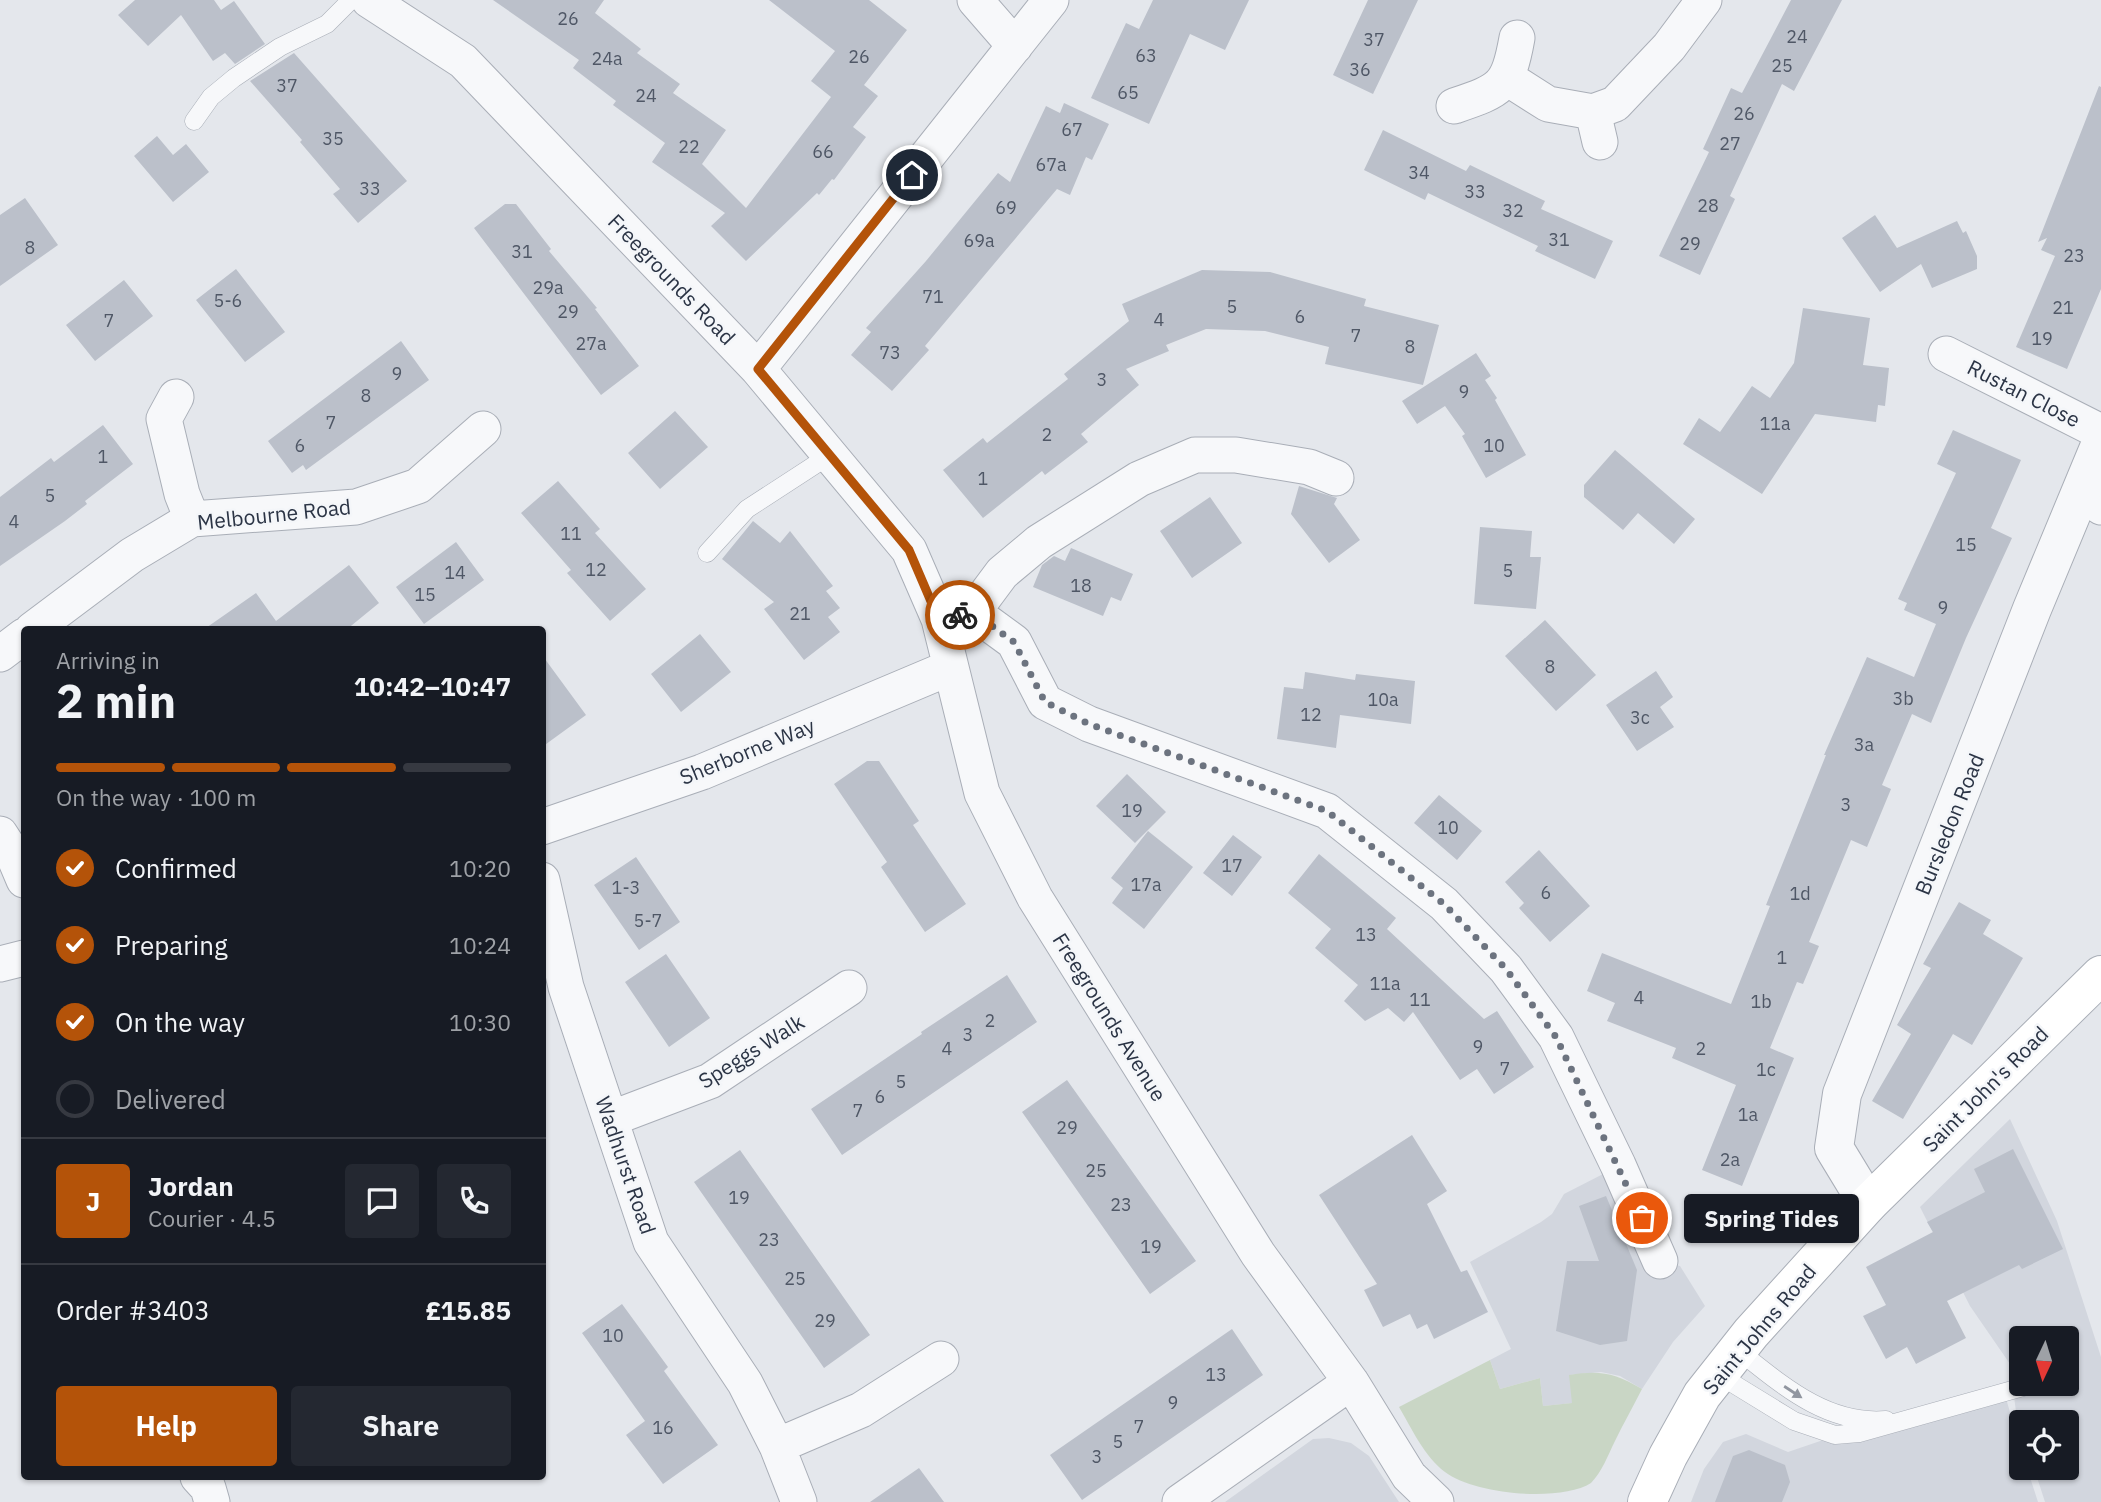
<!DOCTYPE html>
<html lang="en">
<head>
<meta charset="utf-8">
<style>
  body { margin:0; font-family:"IBM Plex Sans",sans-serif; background:#242831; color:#f1f3f6; height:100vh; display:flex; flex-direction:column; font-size:26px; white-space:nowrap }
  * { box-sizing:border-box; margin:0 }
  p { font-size:23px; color:#9ea1a6 }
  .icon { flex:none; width:38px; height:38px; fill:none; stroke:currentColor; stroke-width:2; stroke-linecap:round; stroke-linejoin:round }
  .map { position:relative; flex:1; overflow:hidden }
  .drawer { position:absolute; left:21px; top:626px; width:525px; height:854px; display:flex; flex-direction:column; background:#171b24; border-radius:7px; box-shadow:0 2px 5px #0004 }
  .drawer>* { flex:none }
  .needle { width:46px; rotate:184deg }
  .buttons { position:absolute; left:2009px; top:1326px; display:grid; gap:14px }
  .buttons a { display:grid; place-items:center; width:70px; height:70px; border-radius:7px; background:#171b24; box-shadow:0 2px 5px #0004; font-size:35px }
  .pin { position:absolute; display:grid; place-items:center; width:60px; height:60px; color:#fff; margin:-30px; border:4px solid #fff; border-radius:50%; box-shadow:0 2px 7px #0007 }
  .courier { position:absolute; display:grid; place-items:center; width:70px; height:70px; margin:-35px; border:5px solid #b45309; border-radius:50%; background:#fff; color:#222; box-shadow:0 2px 9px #0007 }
  .bubble { position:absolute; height:49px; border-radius:7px; background:#171b24; box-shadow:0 2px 5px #0004; font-size:23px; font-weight:700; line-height:49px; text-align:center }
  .summary em { font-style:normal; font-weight:700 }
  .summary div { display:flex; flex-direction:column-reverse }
  .summary { display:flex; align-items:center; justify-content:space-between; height:119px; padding:0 35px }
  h1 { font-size:46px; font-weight:700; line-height:52px }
  .bar { display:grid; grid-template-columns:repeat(4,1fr); gap:10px 7px; align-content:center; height:84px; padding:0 35px }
  .bar i { height:9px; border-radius:5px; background:#363941 }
  .bar .current { background:#b45309 }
  .bar p { grid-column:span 4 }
  .line { display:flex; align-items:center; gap:18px; padding:0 35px; border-top:2px solid #363941 }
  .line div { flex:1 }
  .round { display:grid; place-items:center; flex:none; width:74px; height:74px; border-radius:7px; background:#242831 }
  ol { padding:0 35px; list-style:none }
  li { display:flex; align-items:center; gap:21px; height:77px }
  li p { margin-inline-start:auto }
  li .icon { padding:7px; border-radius:50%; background:#b45309; color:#fff; stroke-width:4 }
  li:last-child { color:#9ea1a6 }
  li i { width:38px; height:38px; border:4px solid #363941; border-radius:50% }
  .primary-button { display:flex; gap:14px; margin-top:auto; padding:14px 35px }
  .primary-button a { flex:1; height:80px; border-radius:7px; background:#b45309; color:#fff; font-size:28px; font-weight:700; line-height:80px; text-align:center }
  .primary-button a+a { background:#242831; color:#f1f3f6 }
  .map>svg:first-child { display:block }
  .built { fill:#d2d6de; fill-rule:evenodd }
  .green { fill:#c9d6c5 }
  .building { fill:#bbc0ca }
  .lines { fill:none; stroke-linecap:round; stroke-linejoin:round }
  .service-casing { stroke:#a9aeb7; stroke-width:19 }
  .minor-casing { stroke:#a9aeb7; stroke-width:37 }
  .tertiary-casing { stroke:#a9aeb7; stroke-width:40 }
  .secondary-casing { stroke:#a9aeb7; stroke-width:40 }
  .service { stroke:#f7f8fa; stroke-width:18 }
  .minor { stroke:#f7f8fa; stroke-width:35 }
  .tertiary { stroke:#f7f8fa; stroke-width:38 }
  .secondary { stroke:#fff; stroke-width:38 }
  .oneway { fill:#9196a0 }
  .done { stroke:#6c737f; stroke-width:7; stroke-dasharray:0 12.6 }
  .route { stroke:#b45309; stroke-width:9 }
  .labels { text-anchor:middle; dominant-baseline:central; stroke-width:5; stroke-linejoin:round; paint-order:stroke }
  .number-label { font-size:18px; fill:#4f5766 }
  .street-label { font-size:21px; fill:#2b3445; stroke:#f4f6f9 }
</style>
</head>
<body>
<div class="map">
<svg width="2101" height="1502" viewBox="0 0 2101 1502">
  <rect width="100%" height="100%" fill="#e4e7ec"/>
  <path class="built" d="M2010,1119L2057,1221L2101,1357V1502H2045L2034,1468H2067V1423H2021V1429L2016,1412L2010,1364L1970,1306L1920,1207ZM2021,1339H2067V1384H2021Z
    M1607,1172L1663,1262L1680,1266L1705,1306L1673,1342L1642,1389L1620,1376L1601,1372L1570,1375L1573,1403L1543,1406L1540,1378L1500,1389L1490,1360L1511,1349L1470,1262L1541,1222L1552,1214L1564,1194Z
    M2005,1395L2021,1450V1468H2027L2038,1502H1691L1704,1469L1723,1442L1746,1434L1788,1452L1832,1437Z
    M1329,1438L1351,1443L1369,1456L1399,1502H1225L1313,1439Z"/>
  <path class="green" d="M1490,1360L1500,1389L1540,1378L1543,1406L1572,1403L1569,1375C1601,1370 1614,1373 1642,1389C1633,1407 1623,1424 1615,1441C1608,1455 1602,1472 1591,1483C1561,1502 1475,1495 1445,1472C1424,1456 1412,1429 1399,1407Z"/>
  <path class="building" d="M135,0H214L221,10L234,1L265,44L235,64L225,53L213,61L181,15L148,46L118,15Z
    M493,0H604L595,13L641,49L637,53L680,84L673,93L726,130L702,164L746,208L831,97L811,81L835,51L769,0H869L907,30L864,85L878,96L853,127L866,137L834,180L832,179L819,195L817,193L746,261L711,226L725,213L652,162L665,143L613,105L616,101L573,68L579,60Z
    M1153,0H1249L1225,50L1190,34L1149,124L1091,98L1126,23L1139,29Z
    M1368,0H1418L1373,94L1333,75Z
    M1791,0H1842L1794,91L1782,84L1730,196L1735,199L1700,275L1659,256L1709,152L1703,149L1731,88L1742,93Z
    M294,53L407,181L358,223L333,194L340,189L300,142L302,140L250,81Z
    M2099,86L2101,87V289L2067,369L2016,347L2055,256L2041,250L2047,238L2038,242Z
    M1064,103L1109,124L1092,160L1086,157L1070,195L1057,189L925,346L929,350L892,391L851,355L871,332L866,328L926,261L998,173L1010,182L1046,106L1060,113Z
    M1383,130L1466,171L1470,165L1545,201L1541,209L1613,241L1595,279L1535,251L1538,246L1428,193L1425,200L1364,170Z
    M157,136L173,155L186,144L209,172L173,202L134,156Z
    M25,198L58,245L0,286V215Z
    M505,204H516L551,249L549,251L597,308L595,309L639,366L601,395L474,228Z
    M1875,215L1897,248L1957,221L1963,233L1966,231L1977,256V269L1932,288L1921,264L1880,292L1842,238Z
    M236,269L285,332L245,362L196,300Z
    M1202,270L1270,272L1366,299L1364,306L1439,325L1423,385L1325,364L1329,347L1265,331L1206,329L1166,345L1169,351L1126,369L1139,385L1081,434L1088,442L1045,475L1042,471L983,518L943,470L983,438L987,443L1068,379L1064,374L1129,321L1122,304Z
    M124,280L153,316L95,361L66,325Z
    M1803,308L1870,318L1863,365L1889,368L1885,406L1878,405L1876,422L1815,414L1762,494L1683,444L1699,418L1720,432L1752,386L1770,398L1794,363Z
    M401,341L429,380L306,470L303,465L292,473L268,441Z
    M1476,353L1491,376L1485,380L1497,398L1495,400L1526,455L1486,478L1462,436L1465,434L1445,406L1417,424L1402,401Z
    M675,411L708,447L660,489L628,453Z
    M103,425L133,464L85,501L87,504L65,521L0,566V497L51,458L54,462Z
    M1953,430L2021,460L1991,528L2012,538L1966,638L1931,723L1912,714L1882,785L1891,789L1867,847L1851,840L1809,942L1819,946L1803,984L1797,982L1770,1048L1794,1058L1742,1186L1702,1170L1736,1085L1672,1058L1676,1048L1607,1021L1615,1003L1587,991L1602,953L1731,1004L1770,906L1766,905L1826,755H1824L1867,657L1914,677L1936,624L1904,610L1907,603L1898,599L1956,473L1937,464Z
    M1615,450L1695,519L1674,544L1638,513L1623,530L1584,497V485Z
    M558,481L600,529L595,533L646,589L610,621L567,573L571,570L521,513Z
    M1299,486L1337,498L1334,504L1360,540L1329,563L1291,514Z
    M1210,497L1242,543L1192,578L1160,531Z
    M753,521L780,543L790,531L833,586L826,591L840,608L828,617L840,632L804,660L764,609L774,602L722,559Z
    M1480,527L1532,531L1530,557H1541L1536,609L1474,604Z
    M456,542L484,580L424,624L396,587Z
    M1071,548L1133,574L1121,601L1111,597L1103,616L1033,587L1042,565L1054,556L1065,561Z
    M349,565L379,603L346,630H203L256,593L276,621Z
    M1545,620L1596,675L1556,711L1505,656Z
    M700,634L731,672L681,712L651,674Z
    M542,655L586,715L542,747Z
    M1656,671L1673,697L1660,707L1674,727L1637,751L1606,705Z
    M1305,672L1355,680L1356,674L1415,681L1411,724L1340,715L1336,748L1277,739L1284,687L1303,689Z
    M867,761H879L919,821L913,825L966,904L925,932L881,867L887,862L834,784Z
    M1127,774L1166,812L1135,843L1096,806Z
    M1439,795L1482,831L1457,860L1414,823Z
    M1148,831L1193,867L1144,929L1112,903L1123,888L1111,878Z
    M1233,835L1262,857L1232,896L1203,873Z
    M1539,850L1590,906L1550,942L1519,908L1524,903L1505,882Z
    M1319,854L1396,918L1387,929L1484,1019L1497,1011L1534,1067L1494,1094L1477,1069L1460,1080L1413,1012L1404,1022L1388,1008L1365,1021L1344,1001L1358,985L1315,948L1331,929L1288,893Z
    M636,857L680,922L639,950L594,885Z
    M1959,902L1991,920L1983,934L2023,958L1972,1045L1953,1034L1903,1119L1872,1101L1911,1034L1897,1025L1931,968L1923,964Z
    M666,954L710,1018L669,1047L625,982Z
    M1007,975L1037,1022L842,1155L811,1109L922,1034L921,1032Z
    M1067,1080L1196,1261L1150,1294L1022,1112Z
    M1412,1135L1447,1191L1427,1204L1461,1272L1467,1270L1488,1312L1434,1339L1427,1324L1417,1329L1410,1314L1383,1327L1364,1290L1377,1284L1319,1195Z
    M2013,1149L2063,1249L2022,1269L2019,1265L1947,1301L1966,1338L1916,1364L1907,1347L1886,1359L1863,1316L1886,1305L1866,1267L1933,1232L1927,1222L1985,1192L1974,1169Z
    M740,1150L870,1335L824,1368L694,1182Z
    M1606,1196L1637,1270L1627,1341L1600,1345L1556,1331L1567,1261H1599L1579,1206Z
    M622,1304L668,1367L664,1371L718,1445L663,1484L626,1435L645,1421L582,1333Z
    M1232,1329L1263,1375L1082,1500L1050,1455Z
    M1749,1450L1785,1465L1790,1482L1782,1502H1715L1733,1456Z
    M919,1468L944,1502H870Z"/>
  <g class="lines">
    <defs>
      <path id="service" d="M194,121L211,97L234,78L280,47L327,24L351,0
        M707,553L747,509L830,455
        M1739,1351C1782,1385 1827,1425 1886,1420
        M1719,1375L1794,1421L1835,1435L1859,1433L2034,1384"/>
      <path id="minor" d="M369,0L463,61L758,369L909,550L939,619L982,793L1035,898L1258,1254L1351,1382L1409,1476L1436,1502
        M975,0L1015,46
        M1507,78L1548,104L1593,112L1615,104L1669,47L1704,0
        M1454,106C1501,90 1508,88 1517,38
        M1593,112L1600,142
        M1946,354L2101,432
        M758,369L1051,0
        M176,397L164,419L182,494L192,519
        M2081,492L2101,507
        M973,612L1002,573L1039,542L1139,479L1195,455H1236L1309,467L1336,478
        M939,619L973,612L1014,642L1045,702L1089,724L1327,811L1444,904L1506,969L1556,1037L1618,1165L1660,1261
        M32,630L132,555L192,519L356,507L418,486L483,429
        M0,654L24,636
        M542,827L702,772L949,668
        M0,834L13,854L24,880
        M542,880L566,987L651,1242L745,1383L777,1446L799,1502
        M0,964L24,958
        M610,1119L710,1081L849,988
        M777,1446L861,1410L941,1359
        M198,1477L208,1488L212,1502
        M1180,1502L1351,1382"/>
      <path id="tertiary" d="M1868,1204L1834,1148L1842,1094L2032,609L2101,443"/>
      <path id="secondary" d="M1647,1502L1668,1456L1702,1395L1751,1333L1868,1204L2101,975"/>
    </defs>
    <use href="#service" class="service-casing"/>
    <use href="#minor" class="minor-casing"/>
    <use href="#tertiary" class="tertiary-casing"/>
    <use href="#secondary" class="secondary-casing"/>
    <use href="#service" class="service"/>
    <use href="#minor" class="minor"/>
    <use href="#tertiary" class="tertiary"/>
    <use href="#secondary" class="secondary"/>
  </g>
  <defs><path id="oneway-solid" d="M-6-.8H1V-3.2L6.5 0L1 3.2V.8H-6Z" transform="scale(1.75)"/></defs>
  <use class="oneway" href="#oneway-solid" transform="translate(1793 1392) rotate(33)"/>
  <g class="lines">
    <path class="done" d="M960,615L973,612L1014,642L1045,702L1089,724L1327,811L1444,904L1506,969L1556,1037L1642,1218"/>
    <path class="route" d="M912,175L758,369L909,550L939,620L960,615"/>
  </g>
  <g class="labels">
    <g class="number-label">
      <text x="568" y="18">26</text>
      <text x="1797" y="36">24</text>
      <text x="1374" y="39">37</text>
      <text x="1146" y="55">63</text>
      <text x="859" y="56">26</text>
      <text x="607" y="58">24a</text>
      <text x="1782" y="65">25</text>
      <text x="1360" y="69">36</text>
      <text x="287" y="85">37</text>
      <text x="1128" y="92">65</text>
      <text x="646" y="95">24</text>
      <text x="1744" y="113">26</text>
      <text x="1072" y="129">67</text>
      <text x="333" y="138">35</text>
      <text x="1730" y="143">27</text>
      <text x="689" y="146">22</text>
      <text x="823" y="151">66</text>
      <text x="1051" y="164">67a</text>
      <text x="1419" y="172">34</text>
      <text x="370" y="188">33</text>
      <text x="1475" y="191">33</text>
      <text x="1708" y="205">28</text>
      <text x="1006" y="207">69</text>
      <text x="1513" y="210">32</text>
      <text x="1559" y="239">31</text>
      <text x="979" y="240">69a</text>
      <text x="1690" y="243">29</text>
      <text x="30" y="247">8</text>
      <text x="522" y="251">31</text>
      <text x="2074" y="255">23</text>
      <text x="548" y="287">29a</text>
      <text x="933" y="296">71</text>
      <text x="228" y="300">5-6</text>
      <text x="1232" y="306">5</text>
      <text x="2063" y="307">21</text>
      <text x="568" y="311">29</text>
      <text x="1300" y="316">6</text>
      <text x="1159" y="319">4</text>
      <text x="109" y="320">7</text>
      <text x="1356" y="335">7</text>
      <text x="2042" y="338">19</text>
      <text x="591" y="343">27a</text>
      <text x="1410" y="346">8</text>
      <text x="890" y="352">73</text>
      <text x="397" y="373">9</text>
      <text x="1102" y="379">3</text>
      <text x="1464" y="391">9</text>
      <text x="366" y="395">8</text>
      <text x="331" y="422">7</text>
      <text x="1775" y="423">11a</text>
      <text x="1047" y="434">2</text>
      <text x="300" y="445">6</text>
      <text x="1494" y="445">10</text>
      <text x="103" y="456">1</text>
      <text x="983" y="478">1</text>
      <text x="50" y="495">5</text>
      <text x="14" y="521">4</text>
      <text x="571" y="533">11</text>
      <text x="1966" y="544">15</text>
      <text x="596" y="569">12</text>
      <text x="1508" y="570">5</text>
      <text x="455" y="572">14</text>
      <text x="1081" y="585">18</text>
      <text x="425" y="594">15</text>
      <text x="1943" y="607">9</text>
      <text x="800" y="613">21</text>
      <text x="1550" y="666">8</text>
      <text x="1903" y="698">3b</text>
      <text x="1383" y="699">10a</text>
      <text x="1311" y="714">12</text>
      <text x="1640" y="717">3c</text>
      <text x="1864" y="744">3a</text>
      <text x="1846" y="804">3</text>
      <text x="1132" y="810">19</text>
      <text x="1448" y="827">10</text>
      <text x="1232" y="865">17</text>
      <text x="1146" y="884">17a</text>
      <text x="626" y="887">1-3</text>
      <text x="1546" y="892">6</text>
      <text x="1800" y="893">1d</text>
      <text x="648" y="920">5-7</text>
      <text x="1366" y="934">13</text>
      <text x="1782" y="957">1</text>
      <text x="1385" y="983">11a</text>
      <text x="1639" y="997">4</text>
      <text x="1420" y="999">11</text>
      <text x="1761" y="1001">1b</text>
      <text x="990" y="1020">2</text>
      <text x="968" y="1034">3</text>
      <text x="1478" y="1046">9</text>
      <text x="947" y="1048">4</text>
      <text x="1701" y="1048">2</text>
      <text x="1505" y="1068">7</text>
      <text x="1766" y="1069">1c</text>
      <text x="901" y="1081">5</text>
      <text x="880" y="1096">6</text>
      <text x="858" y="1110">7</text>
      <text x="1748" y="1114">1a</text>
      <text x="1067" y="1127">29</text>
      <text x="1730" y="1159">2a</text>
      <text x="1096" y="1170">25</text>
      <text x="739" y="1197">19</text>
      <text x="1121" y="1204">23</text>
      <text x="769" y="1239">23</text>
      <text x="1151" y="1246">19</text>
      <text x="795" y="1278">25</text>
      <text x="825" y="1320">29</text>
      <text x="613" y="1335">10</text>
      <text x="1216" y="1374">13</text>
      <text x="1173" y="1402">9</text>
      <text x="1139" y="1426">7</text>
      <text x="663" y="1427">16</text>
      <text x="1118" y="1441">5</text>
      <text x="1097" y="1456">3</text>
    </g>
    <g class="street-label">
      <text transform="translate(672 279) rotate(46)">Freegrounds Road</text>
      <text transform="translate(2024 393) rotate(27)">Rustan Close</text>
      <text transform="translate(274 514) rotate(-6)">Melbourne Road</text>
      <text transform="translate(747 751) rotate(-22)">Sherborne Way</text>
      <text transform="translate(1949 824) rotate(-68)">Bursledon Road</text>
      <text transform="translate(1110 1017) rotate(58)">Freegrounds Avenue</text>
      <text transform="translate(751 1051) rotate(-32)">Speggs Walk</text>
      <text transform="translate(1985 1089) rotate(-45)">Saint John's Road</text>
      <text transform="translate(626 1165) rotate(71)">Wadhurst Road</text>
      <text transform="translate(1759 1329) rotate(-50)">Saint Johns Road</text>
    </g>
  </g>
</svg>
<div class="buttons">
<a><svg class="needle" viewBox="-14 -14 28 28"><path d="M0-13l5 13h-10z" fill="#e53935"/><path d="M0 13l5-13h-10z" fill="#9ea1a6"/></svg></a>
<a><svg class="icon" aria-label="locate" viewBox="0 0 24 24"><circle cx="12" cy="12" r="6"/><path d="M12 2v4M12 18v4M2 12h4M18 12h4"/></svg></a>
</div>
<div class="pin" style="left:1642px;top:1218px;background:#ea580c"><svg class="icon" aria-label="bag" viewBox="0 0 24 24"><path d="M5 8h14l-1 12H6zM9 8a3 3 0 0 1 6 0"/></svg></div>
<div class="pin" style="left:912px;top:175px;background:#1f2937"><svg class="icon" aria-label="home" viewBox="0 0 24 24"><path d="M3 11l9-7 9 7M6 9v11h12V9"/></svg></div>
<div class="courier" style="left:960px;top:615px"><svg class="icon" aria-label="bike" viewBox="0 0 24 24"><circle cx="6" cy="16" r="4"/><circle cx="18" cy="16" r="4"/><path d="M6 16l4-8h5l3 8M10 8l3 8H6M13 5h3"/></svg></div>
<div class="bubble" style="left:1684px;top:1194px;width:175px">Spring Tides</div>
<section class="drawer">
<div class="summary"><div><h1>2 min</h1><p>Arriving in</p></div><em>10:42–10:47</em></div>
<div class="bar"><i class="current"></i><i class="current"></i><i class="current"></i><i></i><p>On the way · 100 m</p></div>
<ol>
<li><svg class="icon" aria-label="check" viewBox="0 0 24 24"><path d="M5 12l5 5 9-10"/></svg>Confirmed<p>10:20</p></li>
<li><svg class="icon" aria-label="check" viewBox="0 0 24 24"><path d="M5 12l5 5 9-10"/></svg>Preparing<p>10:24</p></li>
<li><svg class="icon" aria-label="check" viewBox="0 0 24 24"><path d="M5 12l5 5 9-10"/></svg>On the way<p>10:30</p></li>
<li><i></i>Delivered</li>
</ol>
<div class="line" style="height:126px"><b class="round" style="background:#b45309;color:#fff">J</b><div><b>Jordan</b><p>Courier · 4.5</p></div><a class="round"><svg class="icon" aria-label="chat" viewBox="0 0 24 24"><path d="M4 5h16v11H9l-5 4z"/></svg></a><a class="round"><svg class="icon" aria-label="phone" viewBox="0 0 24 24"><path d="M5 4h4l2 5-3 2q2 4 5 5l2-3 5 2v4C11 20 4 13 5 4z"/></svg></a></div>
<div class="line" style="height:91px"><div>Order #3403</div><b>£15.85</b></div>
<div class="primary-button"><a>Help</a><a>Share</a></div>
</section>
</div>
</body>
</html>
